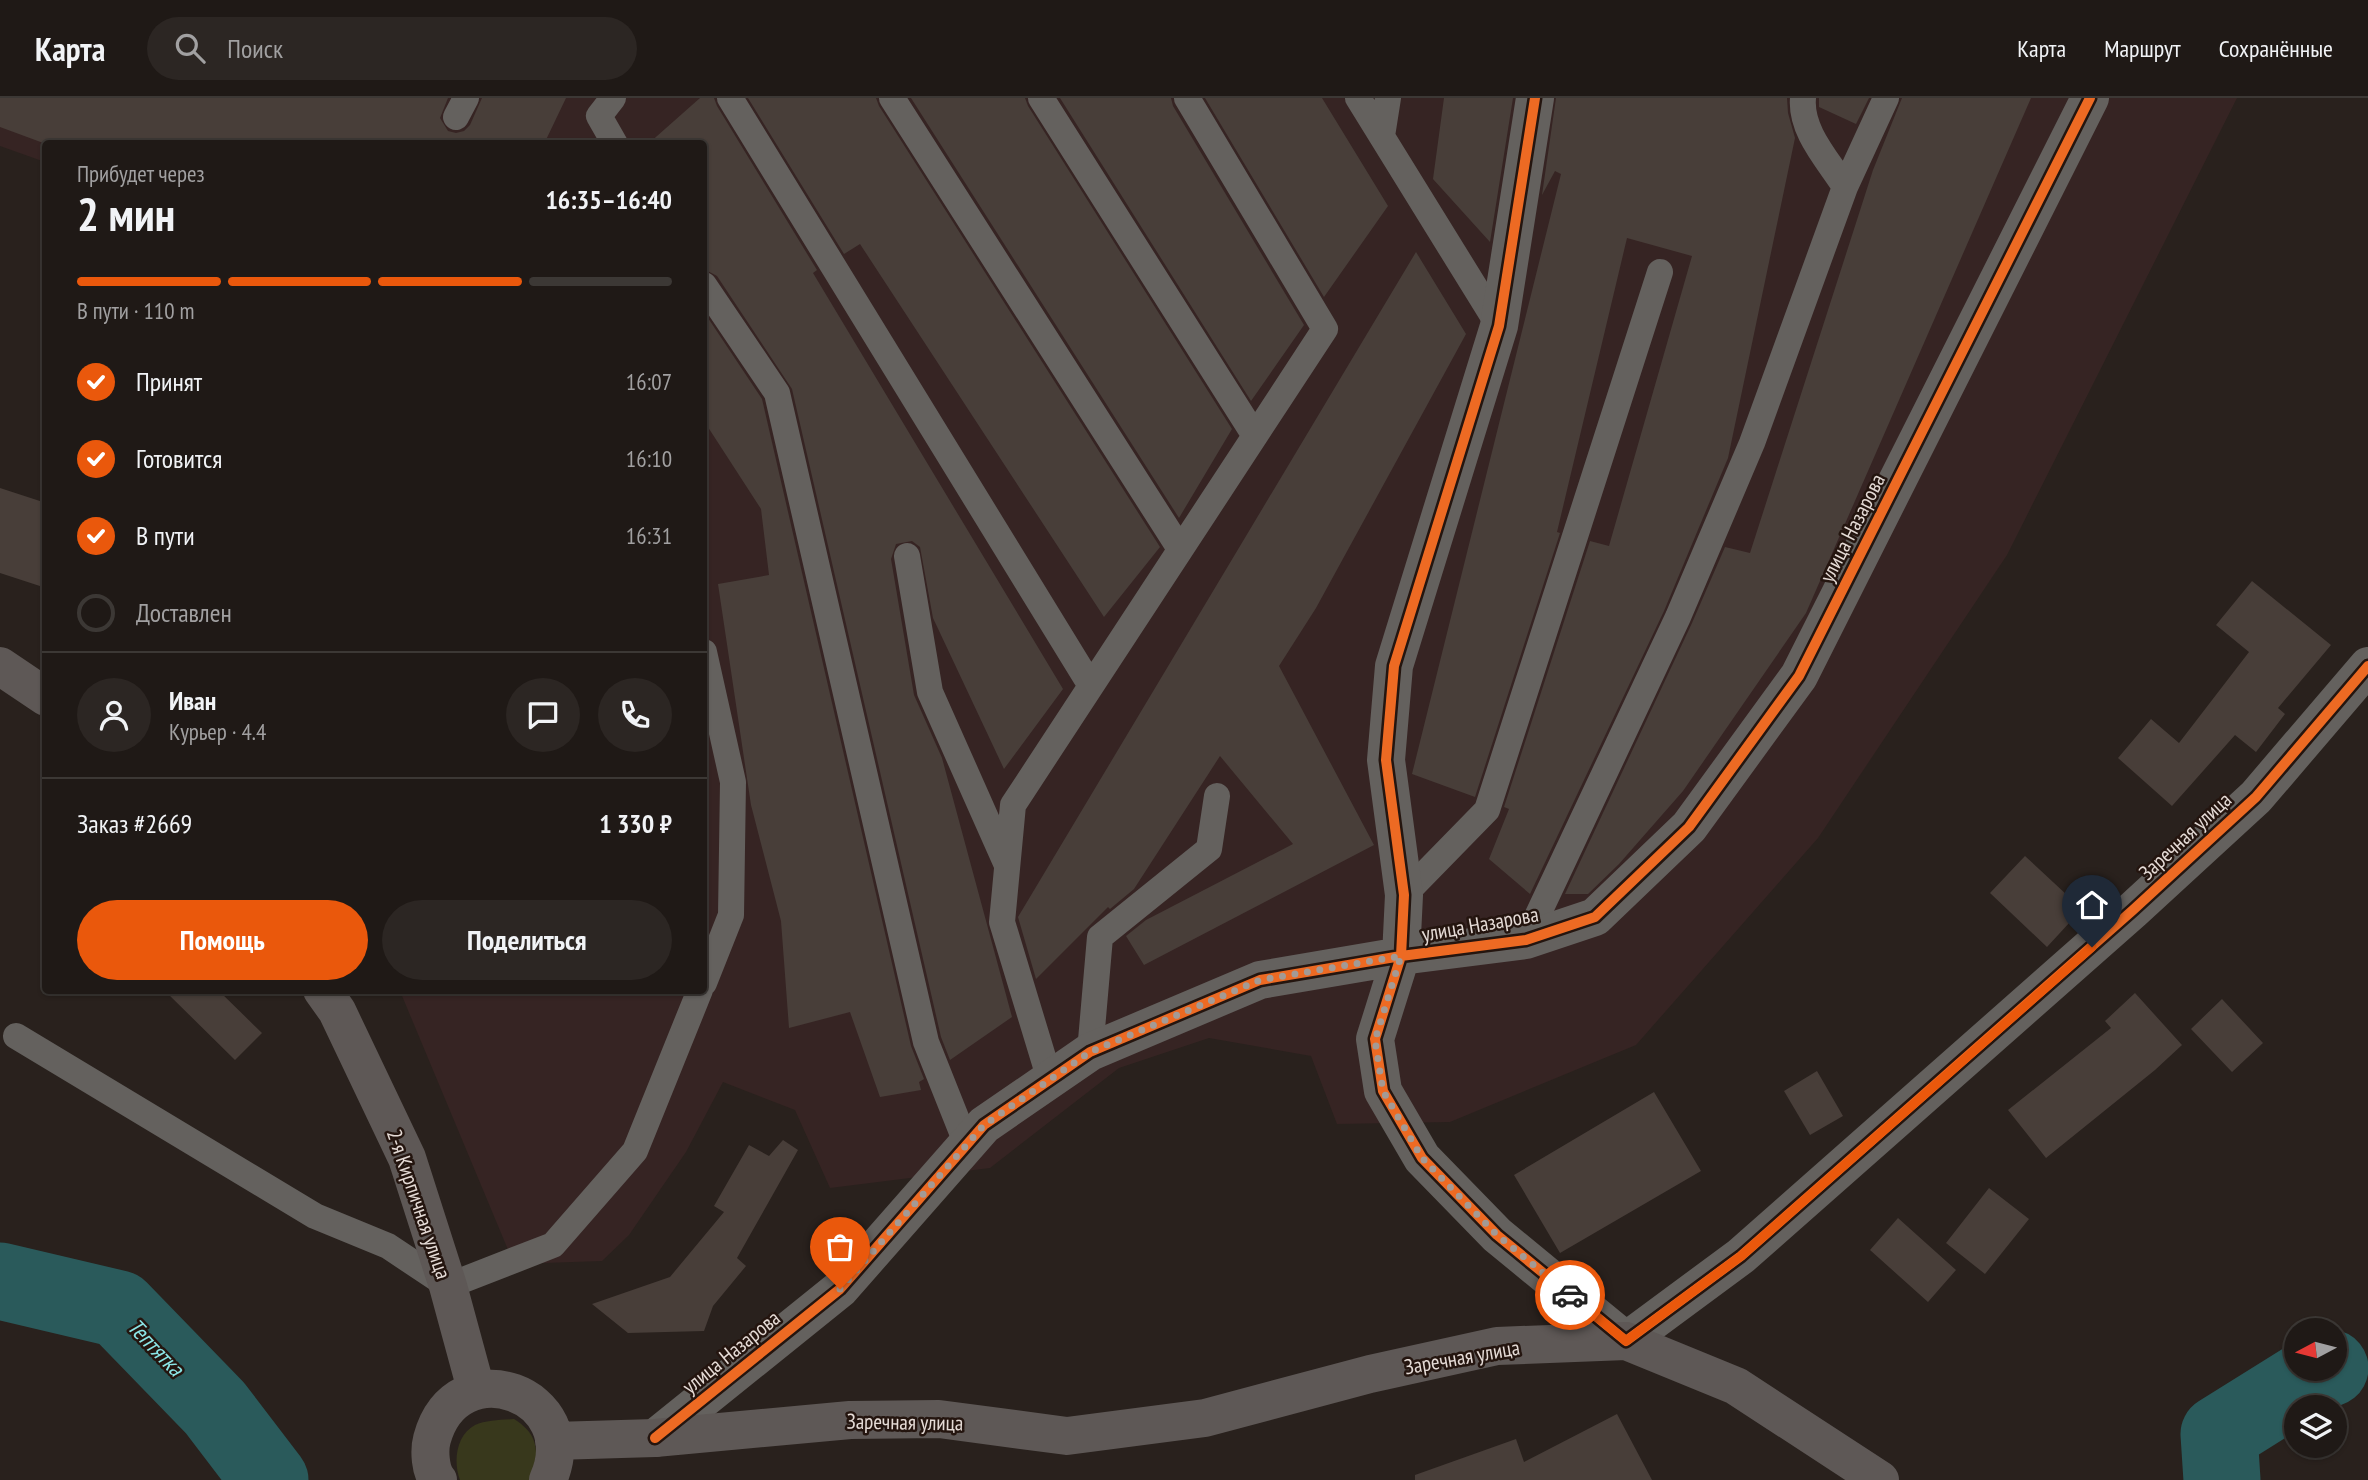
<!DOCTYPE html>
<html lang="ru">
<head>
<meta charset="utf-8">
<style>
  body { margin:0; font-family:"PT Sans Narrow",sans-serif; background:#2c2623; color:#f1f3f6; height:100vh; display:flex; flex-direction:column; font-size:26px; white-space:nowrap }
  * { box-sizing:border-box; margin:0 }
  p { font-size:23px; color:#a1a0a1 }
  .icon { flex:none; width:38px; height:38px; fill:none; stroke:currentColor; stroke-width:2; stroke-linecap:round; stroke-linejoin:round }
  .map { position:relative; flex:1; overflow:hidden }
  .drawer { position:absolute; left:42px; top:42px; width:665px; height:854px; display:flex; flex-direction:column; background:#1f1916; border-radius:7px; box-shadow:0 2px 5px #0004,0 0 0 2px #3c3835 }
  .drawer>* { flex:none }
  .needle { width:46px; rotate:263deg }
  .buttons { position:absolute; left:2284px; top:1220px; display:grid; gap:14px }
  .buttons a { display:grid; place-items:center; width:63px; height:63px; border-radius:50%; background:#1f1916; box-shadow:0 2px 5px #0004,0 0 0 2px #3c3835; font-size:35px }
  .pin { position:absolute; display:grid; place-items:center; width:60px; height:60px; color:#fff; margin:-72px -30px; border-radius:50% 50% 50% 0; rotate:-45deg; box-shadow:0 0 7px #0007 }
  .pin .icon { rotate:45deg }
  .courier { position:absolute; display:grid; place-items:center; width:70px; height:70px; margin:-35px; border:5px solid #ea580c; border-radius:50%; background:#fff; color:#222; box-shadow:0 2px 9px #0007 }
  .head em { font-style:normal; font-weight:700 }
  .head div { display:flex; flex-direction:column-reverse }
  .head { display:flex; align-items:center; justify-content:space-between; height:119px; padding:0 35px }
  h1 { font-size:46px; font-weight:700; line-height:52px }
  .bar { display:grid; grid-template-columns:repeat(4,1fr); gap:10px 7px; align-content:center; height:84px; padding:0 35px }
  .bar i { height:9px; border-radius:5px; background:#3c3835 }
  .bar .active { background:#ea580c }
  .bar p { grid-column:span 4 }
  .line { display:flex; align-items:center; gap:18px; padding:0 35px; border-top:2px solid #3c3835 }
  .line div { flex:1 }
  .round { display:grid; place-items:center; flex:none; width:74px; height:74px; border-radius:37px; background:#2c2623 }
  ol { padding:0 35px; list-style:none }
  li { display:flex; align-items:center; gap:21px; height:77px }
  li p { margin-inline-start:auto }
  li .icon { padding:7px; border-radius:50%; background:#ea580c; color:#fff; stroke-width:4 }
  li:last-child { color:#a1a0a1 }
  li i { width:38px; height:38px; border:4px solid #3c3835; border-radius:50% }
  .action { display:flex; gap:14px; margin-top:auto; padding:14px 35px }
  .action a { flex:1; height:80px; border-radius:42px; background:#ea580c; color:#fff; font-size:28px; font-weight:700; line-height:80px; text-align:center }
  .action a+a { background:#2c2623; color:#f1f3f6 }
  header { display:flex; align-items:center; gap:42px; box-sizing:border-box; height:98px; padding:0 35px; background:#1f1916; border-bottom:2px solid #3c3835 }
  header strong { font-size:33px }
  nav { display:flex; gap:38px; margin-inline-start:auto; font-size:24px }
  .search { width:490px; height:63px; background:#2c2623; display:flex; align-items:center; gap:18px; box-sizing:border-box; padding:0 24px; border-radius:38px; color:#a1a0a1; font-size:26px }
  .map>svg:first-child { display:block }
  .industrial { fill:#362423 }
  .green { fill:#38381c }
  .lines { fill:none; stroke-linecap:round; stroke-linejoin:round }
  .river { stroke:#2a5a5b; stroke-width:77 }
  .building { fill:#483e39 }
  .lane { stroke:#64615e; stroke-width:26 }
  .street { stroke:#64615e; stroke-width:38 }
  .secondary { stroke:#5e5856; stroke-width:38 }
  .cycleway-casing { stroke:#24150f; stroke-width:15 }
  .cycleway { stroke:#ed6a23; stroke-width:10 }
  .done { stroke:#a39a95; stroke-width:7; stroke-dasharray:0 12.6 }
  .route { stroke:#ea580c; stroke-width:9 }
  .labels { text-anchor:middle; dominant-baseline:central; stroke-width:5; stroke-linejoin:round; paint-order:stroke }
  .street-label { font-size:21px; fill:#e5dbd6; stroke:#24150f }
  .water-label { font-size:23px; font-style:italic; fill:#8be6e7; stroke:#24150f }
</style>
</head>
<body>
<header>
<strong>Карта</strong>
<div class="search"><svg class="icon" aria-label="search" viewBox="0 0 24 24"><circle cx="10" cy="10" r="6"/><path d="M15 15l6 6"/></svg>Поиск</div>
<nav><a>Карта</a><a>Маршрут</a><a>Сохранённые</a></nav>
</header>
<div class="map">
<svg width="2368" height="1382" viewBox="0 0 2368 1382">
  <rect width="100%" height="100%" fill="#29211d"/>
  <path class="industrial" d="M0,0H2237L2007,457L1818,740L1636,947L1450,1024L1337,1026L1311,958L1209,940L1119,970L990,1070L830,1090L795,1012L723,984L686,1054L629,1137L602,1163L514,1166L400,893L704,892V46H46L45,64L0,48Z"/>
  <path class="green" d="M514,1321C541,1338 536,1353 536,1382H460C453,1364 456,1337 475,1327C486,1322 501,1322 514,1321Z"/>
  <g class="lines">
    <path class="river" d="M0,1183L119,1211L215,1310L270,1382
      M2222,1382L2219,1336L2320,1273L2330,1270"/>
  </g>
  <path class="building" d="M0,0H448L440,20L448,33L456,35L464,33L470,27L482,0H566L544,46H46L0,29Z
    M700,0H714L717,8L817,172L813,175L1063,591L1004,671L933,520L920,449L912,443L896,446L891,461L914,597L942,660L1012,919L950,962L941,939L792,291L717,178L704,171V46H648Z
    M748,0H876L879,8L1160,449L1104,519L860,146L844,156Z
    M911,0H1025L1028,8L1232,331L1179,420Z
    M1060,0H1171L1173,8L1304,227L1251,303Z
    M1205,0H1322L1388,108L1324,199Z
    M1444,0H1513L1490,144L1433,81Z
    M1556,0H1787L1788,15L1795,40L1728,360L1664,513L1530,796L1489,761L1509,711L1504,709L1590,443L1609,448L1692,158L1627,140L1557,434L1560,435L1475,699L1412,676L1561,76L1555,73L1542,97Z
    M1819,0H1869L1856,26L1819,9Z
    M1902,0H2031L1806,515L1683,693L1619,766L1588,796H1565L1692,525L1725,449L1750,455L1873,72Z
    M1416,154L1466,236L1316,510L1279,568L1374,747L1144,867L1126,838L1146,822L1293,746L1220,658L1134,791L1110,811L1108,809L1036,881L1018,819Z
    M704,214L762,301L911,948L924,981L919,984L921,992L880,999L850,914L789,930L781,823L751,707L718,486L769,477L761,411L704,323Z
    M0,390L46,405V490L0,475Z
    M2252,483L2331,547L2278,610L2285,616L2256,654L2235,637L2172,708L2118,660L2151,621L2179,645L2249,554L2216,527Z
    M2025,758L2082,811L2047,849L1990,795Z
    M164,892H218L262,935L235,962Z
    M2135,895L2182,947L2155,972L2046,1060L2008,1012L2111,930L2105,923Z
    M2222,901L2263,945L2232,974L2191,931Z
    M1817,973L1843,1018L1810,1037L1784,993Z
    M1654,994L1701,1073L1560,1155L1514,1077Z
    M783,1042L798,1052L737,1160L746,1168L713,1208L704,1233L628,1235L592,1206L670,1179L724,1114L714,1108L749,1047L769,1058Z
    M1989,1090L2029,1121L1985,1176L1946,1145Z
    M1898,1120L1956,1172L1928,1204L1870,1152Z
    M1617,1316L1652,1382H1415V1377L1516,1341L1524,1364Z"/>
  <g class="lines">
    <path class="lane" d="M613,0L599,18L615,46
      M730,0L1091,588
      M892,0L1180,451
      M1041,0L1255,338
      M1358,0L1499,228
      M1803,0C1800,33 1828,62 1845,89
      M456,19L466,0
      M1382,38L1388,0
      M704,187L777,295L926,944L967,1047
      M907,458L930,594L1006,765
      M704,554L733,684L731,817L704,885
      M1404,797L1487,712L1660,174
      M1526,842L1678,519L1752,345L1845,89L1886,0
      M16,938L315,1118L388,1148L448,1188L553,1147L635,1053L700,892
      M1090,954L1100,839L1209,751L1217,698
      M1050,982L1002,824L1013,707L1325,231L1187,0"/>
    <path class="street" d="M1535,0L1499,228L1394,568L1386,662L1404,797L1401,858L1375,941L1383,993L1422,1060L1497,1137L1626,1243L1741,1158L2133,812L2256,699L2368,568
      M655,1340L840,1191L984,1027L1090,954L1260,882L1401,858L1526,842L1595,819L1689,729L1799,578L2090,0"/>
    <path class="secondary" d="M0,568L46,599
      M322,892L337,913L407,1060L448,1188L476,1291
      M554,1343L655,1340L850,1322L939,1321L1067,1338L1205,1320L1370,1276L1497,1248L1626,1243L1736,1288L1880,1382
      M438,1382C430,1373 429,1352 432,1341C457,1249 586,1296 548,1382"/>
    <defs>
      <path id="cycleway" d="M1535,0L1499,228L1394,568L1386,662L1404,797L1401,858L1375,941L1383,993L1422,1060L1497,1137L1626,1243L1741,1158L2133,812L2256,699L2368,568
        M655,1340L840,1191L984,1027L1090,954L1260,882L1401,858L1526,842L1595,819L1689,729L1799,578L2090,0"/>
    </defs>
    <use href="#cycleway" class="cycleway-casing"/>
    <use href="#cycleway" class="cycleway"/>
  </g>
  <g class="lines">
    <path class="done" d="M840,1191L984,1027L1090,954L1260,882L1401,858L1375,942L1383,993L1422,1060L1497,1137L1570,1197"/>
    <path class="route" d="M1570,1197L1626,1243L1741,1158L2092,849"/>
  </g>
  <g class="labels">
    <g class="street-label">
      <text transform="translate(1852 430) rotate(-63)">улица Назарова</text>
      <text transform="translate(2185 738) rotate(-43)">Заречная улица</text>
      <text transform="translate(1480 826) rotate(-10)">улица Назарова</text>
      <text transform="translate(419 1106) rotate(71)">2-я Кирпичная улица</text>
      <text transform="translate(731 1254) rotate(-39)">улица Назарова</text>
      <text transform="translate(1462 1259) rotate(-10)">Заречная улица</text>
      <text transform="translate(905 1324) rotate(1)">Заречная улица</text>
    </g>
    <g class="water-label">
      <text transform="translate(156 1249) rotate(46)">Тептятка</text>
    </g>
  </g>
</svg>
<div class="buttons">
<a><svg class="needle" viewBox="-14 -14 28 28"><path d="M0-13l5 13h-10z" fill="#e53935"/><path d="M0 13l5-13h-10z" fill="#a1a0a1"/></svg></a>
<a><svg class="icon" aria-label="layers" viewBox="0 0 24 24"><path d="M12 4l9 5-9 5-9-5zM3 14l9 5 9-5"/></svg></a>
</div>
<div class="pin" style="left:840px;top:1191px;background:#ea580c"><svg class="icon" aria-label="bag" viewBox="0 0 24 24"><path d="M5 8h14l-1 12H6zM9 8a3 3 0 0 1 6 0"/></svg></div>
<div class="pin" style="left:2092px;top:849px;background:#1f2937"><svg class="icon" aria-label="home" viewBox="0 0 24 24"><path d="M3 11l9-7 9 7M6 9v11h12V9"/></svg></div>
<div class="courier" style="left:1570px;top:1197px"><svg class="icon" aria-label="car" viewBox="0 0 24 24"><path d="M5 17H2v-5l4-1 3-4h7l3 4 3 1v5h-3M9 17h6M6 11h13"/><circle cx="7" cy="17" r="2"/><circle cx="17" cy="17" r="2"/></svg></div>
<section class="drawer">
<div class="head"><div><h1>2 мин</h1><p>Прибудет через</p></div><em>16:35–16:40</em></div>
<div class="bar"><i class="active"></i><i class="active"></i><i class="active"></i><i></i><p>В пути · 110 m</p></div>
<ol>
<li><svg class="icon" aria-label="check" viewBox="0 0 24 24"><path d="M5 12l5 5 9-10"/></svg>Принят<p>16:07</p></li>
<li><svg class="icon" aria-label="check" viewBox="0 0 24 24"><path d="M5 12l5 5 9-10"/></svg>Готовится<p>16:10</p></li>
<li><svg class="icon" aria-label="check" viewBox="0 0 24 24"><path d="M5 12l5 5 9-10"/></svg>В пути<p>16:31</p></li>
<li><i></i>Доставлен</li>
</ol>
<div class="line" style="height:126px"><a class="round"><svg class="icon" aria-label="person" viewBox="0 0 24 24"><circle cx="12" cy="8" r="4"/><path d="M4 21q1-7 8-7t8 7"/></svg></a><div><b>Иван</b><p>Курьер · 4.4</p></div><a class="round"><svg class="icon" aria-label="chat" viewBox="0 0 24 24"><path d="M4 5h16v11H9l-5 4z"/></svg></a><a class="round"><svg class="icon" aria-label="phone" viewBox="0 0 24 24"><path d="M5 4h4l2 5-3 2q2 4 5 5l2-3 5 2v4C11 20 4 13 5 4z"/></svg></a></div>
<div class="line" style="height:91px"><div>Заказ #2669</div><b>1 330 ₽</b></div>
<div class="action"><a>Помощь</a><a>Поделиться</a></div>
</section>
</div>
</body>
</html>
